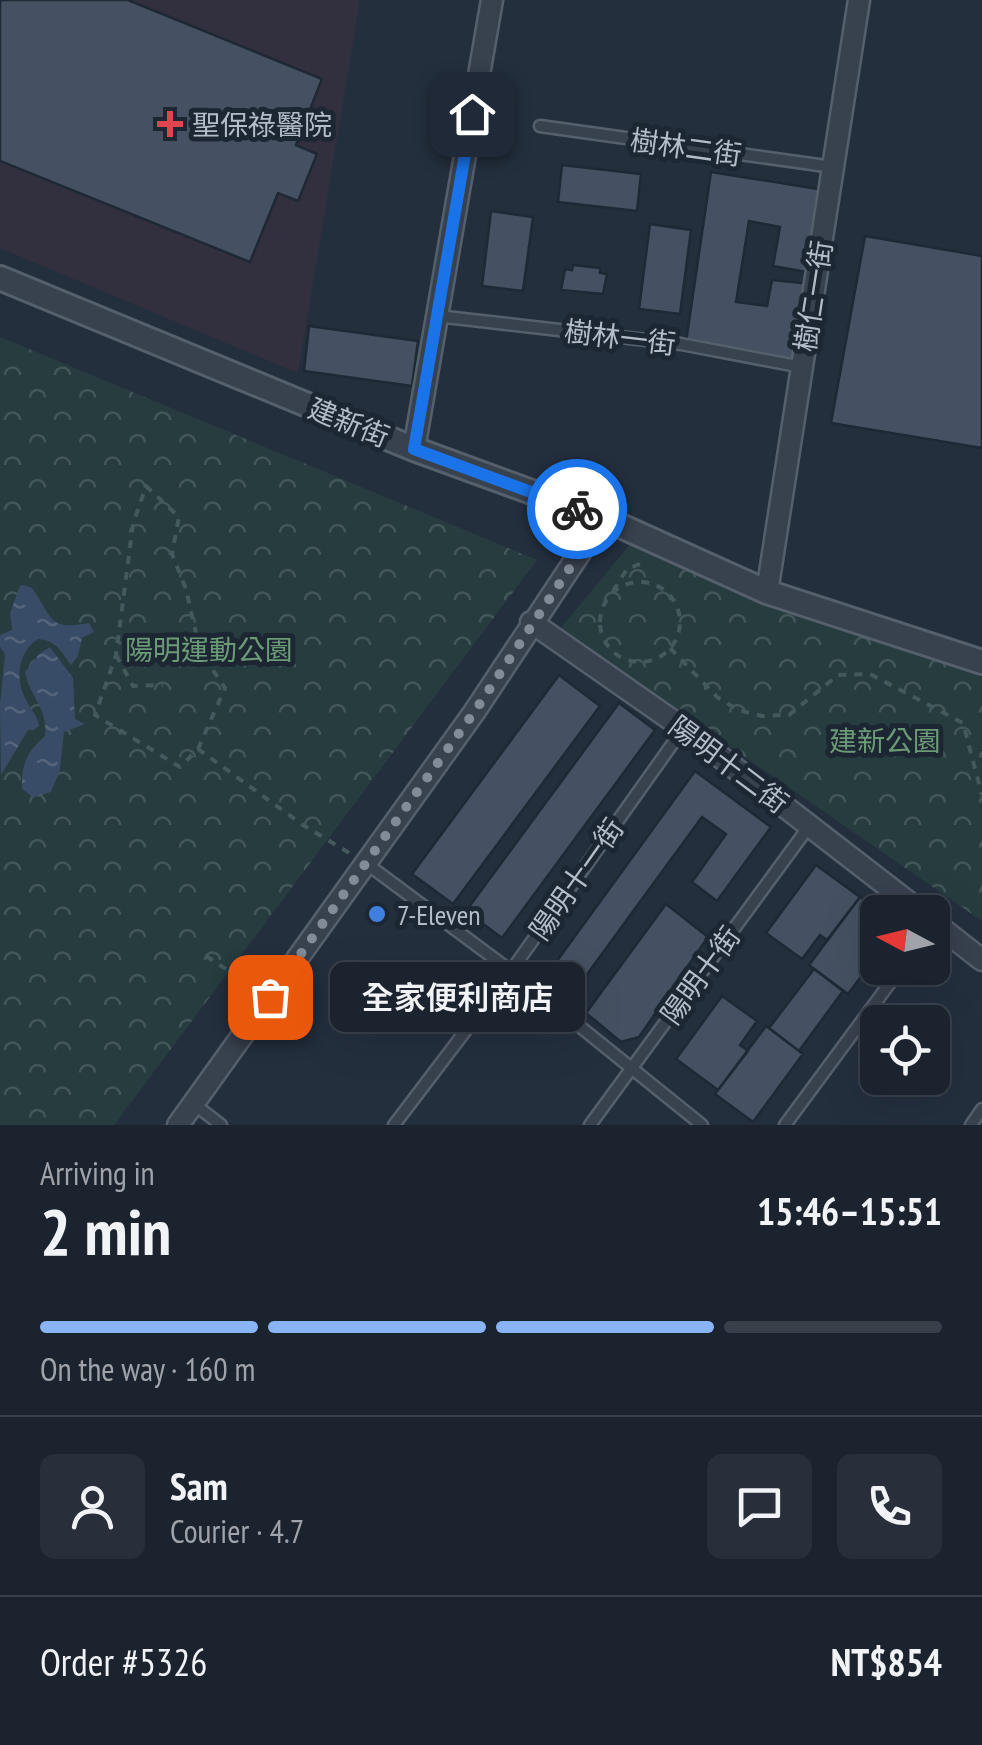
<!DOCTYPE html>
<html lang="en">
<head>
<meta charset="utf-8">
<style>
  body { margin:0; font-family:"PT Sans Narrow","Noto Sans TC",sans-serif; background:#282f3a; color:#f1f3f6; height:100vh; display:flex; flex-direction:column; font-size:38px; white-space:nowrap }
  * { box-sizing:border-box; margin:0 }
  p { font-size:32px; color:#a0a4aa }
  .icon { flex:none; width:55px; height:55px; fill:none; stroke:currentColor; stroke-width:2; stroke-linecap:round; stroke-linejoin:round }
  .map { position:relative; height:1125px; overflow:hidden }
  .details { display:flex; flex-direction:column; background:#1b232e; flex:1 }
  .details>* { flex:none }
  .needle { width:65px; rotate:277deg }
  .tools { position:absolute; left:860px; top:895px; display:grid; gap:20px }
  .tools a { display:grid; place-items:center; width:90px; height:90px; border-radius:15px; background:#1b232e; box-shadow:0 10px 40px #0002,0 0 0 2px #39404a; font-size:50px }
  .pin { position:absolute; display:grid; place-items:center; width:85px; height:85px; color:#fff; margin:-42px; border-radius:20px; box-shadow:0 5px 15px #0006 }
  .courier { position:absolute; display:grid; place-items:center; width:100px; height:100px; margin:-50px; border:8px solid #1a73e8; border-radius:50%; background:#fff; color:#222; box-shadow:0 2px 12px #0007 }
  .bubble { position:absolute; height:70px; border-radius:15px; background:#1b232e; box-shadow:0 10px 40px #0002,0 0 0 2px #39404a; font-size:32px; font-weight:600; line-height:70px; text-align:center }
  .summary em { font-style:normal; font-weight:600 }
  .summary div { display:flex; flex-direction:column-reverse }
  .summary { display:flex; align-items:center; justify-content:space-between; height:170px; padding:0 40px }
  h1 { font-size:65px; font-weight:600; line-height:75px }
  .bar { display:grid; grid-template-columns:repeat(4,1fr); gap:15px 10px; align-content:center; height:120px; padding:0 40px }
  .bar i { height:12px; border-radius:8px; background:#39404a }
  .bar .on { background:#8ab4f8 }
  .bar p { grid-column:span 4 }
  .line { display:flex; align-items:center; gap:25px; padding:0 40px; border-top:2px solid #39404a }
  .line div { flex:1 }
  .round { display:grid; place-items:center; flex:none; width:105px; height:105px; border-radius:15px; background:#282f3a }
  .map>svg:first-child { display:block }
  .medical { fill:#32303f }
  .park { fill:url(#park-crowns) }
  .water { fill:url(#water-ripples) }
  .building { fill:#455162; stroke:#1f2835; stroke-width:2.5 }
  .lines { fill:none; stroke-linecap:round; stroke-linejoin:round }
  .service-casing { stroke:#565f6c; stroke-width:15 }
  .minor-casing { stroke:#565f6c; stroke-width:25 }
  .tertiary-casing { stroke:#565f6c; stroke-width:28 }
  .path { stroke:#44595c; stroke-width:4; stroke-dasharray:8 8; stroke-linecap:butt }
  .service { stroke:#38414e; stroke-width:10 }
  .minor { stroke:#38414e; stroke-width:20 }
  .tertiary { stroke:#38414e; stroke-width:22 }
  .done { stroke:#828b98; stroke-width:10; stroke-dasharray:0 18 }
  .route { stroke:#1a73e8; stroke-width:12 }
  .health-dot { fill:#e0444e; stroke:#1d2633; stroke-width:4 }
  .shop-dot { fill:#3f7fe0; stroke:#1d2633; stroke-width:4 }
  .labels { text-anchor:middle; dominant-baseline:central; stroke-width:10; stroke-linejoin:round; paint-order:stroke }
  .poi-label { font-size:28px; fill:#b4bcc9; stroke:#1d2633; text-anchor:start }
  .street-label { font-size:28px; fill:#b4bcc9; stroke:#1d2633 }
  .park-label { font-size:28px; fill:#6b9a76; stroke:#1d2633 }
</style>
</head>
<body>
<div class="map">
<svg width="982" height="1125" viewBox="0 0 982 1125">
  <defs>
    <pattern id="park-crowns" width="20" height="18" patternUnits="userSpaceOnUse" patternTransform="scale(2.5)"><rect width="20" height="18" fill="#263c3f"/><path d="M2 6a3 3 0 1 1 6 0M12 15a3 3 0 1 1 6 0" fill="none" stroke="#435659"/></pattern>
    <pattern id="water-ripples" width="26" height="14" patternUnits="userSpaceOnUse" patternTransform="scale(2.5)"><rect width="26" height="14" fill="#394c67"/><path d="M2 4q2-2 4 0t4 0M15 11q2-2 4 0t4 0" fill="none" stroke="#53647b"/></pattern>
  </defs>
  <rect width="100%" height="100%" fill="#242f3e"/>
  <path class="medical" d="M0,0H360L298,373L0,248Z"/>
  <path class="park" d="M0,337L537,560L114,1125H0Z
    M632,542L982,677V921L560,629Z"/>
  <path class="water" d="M23,585L32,588C53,618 48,631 89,623L94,632L82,638L78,656L71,665C60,650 57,641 38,639C19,651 15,676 24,696C29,707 36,713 39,725L34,730H28L1,775L0,705L5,654L0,647V635L12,630L10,613L20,586Z
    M50,647L73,678L75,719L85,724L64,732L60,769L51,792L33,797L22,789C21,764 27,752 45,736C48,707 31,700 25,672L39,654Z"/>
  <path class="building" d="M0,0H128L322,79L296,145L317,154L298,201L278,193L250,262L0,161Z
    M562,165L641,174L637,211L558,202Z
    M711,172L818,189L824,198L812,273L773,266L780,227L749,221L736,302L767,306L772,280L811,284L798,353L790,360L686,342Z
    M491,211L533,217L523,291L482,286Z
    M650,224L691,230L680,314L639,309Z
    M865,236L982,256V448L831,423Z
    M573,265L600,268V273L607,274L603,294L561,290L565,269L572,270Z
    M309,326L418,341L412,386L304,371Z
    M559,675L600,706L453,904L412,874Z
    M619,703L655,730L502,938L466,911Z
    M695,771L771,827L717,901L692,882L726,834L702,817L580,984L554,965Z
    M816,865L860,897L827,940L820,935L802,959L766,933Z
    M860,897L881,912H878V954L848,994L809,965Z
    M666,904L708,937L639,1037L621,1042L586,1013Z
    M814,969L843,991L799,1051L769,1028Z
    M722,996L757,1021L740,1045L748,1051L718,1090L676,1059Z
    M766,1026L803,1054L753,1122L715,1094Z"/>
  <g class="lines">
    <defs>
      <path id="service" d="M540,126L833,167
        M437,316L681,344L802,367
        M367,864L511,971L702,1125
        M194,1104L221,1125
        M394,1125L511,971L683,729
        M590,1125L810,825
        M785,1125L901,968
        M971,1125L982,1109"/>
      <path id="minor" d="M414,449L492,0
        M767,592L859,0
        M531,622L683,728L921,912
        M932,921L982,960
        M178,1125L475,711L603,518"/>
      <path id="tertiary" d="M0,278L414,449L603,518L767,592L982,662"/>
    </defs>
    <use href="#service" class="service-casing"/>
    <use href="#minor" class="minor-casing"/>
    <use href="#tertiary" class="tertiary-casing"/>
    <path class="path" d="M600 622a40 40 0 1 1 80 0a40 40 0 1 1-80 0Z
      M613,591L627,569L645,562
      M670,648L717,697L738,710L762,716L789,715L838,675L870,674L963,723L982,795
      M116,655L133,686L163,685
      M198,749L225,688L200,651L186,589L172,554L179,517L146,486L133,524L116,655L95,715L180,767L198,749L303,825L351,854
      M206,956L252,986"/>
    <use href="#service" class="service"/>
    <use href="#minor" class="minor"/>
    <use href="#tertiary" class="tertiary"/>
  </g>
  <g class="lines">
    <path class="done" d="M270,997L475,711L603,518L577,509"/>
    <path class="route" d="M472,114L414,449L577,509"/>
  </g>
  <path class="health-dot" d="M165 109h10v10h10v10h-10v10h-10v-10h-10v-10h10z"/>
  <circle class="shop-dot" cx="377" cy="914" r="10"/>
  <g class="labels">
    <g class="poi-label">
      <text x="192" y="124">聖保祿醫院</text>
      <text x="397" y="914">7-Eleven</text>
    </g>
    <g class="street-label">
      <text transform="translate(686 147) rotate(8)">樹林二街</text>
      <text transform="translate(813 296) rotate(-81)">樹仁一街</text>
      <text transform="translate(620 337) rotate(7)">樹林一街</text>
      <text transform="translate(349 422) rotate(22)">建新街</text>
      <text transform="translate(729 764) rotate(37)">陽明十二街</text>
      <text transform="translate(576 879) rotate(-55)">陽明十一街</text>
      <text transform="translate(700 975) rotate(-54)">陽明十街</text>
    </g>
    <g class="park-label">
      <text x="209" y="649">陽明運動公園</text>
      <text x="885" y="740">建新公園</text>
    </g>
  </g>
</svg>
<div class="tools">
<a><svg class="needle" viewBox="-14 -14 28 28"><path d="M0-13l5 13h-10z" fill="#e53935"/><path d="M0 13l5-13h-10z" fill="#a0a4aa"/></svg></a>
<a><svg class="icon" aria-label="locate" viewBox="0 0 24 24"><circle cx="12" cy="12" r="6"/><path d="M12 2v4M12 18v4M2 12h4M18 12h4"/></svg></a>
</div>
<div class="pin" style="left:270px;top:997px;background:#ea580c"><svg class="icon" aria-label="bag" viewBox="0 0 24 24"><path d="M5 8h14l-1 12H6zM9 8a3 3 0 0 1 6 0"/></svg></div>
<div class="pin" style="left:472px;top:114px;background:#1f2937"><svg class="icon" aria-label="home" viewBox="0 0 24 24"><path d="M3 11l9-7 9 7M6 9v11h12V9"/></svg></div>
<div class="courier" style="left:577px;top:509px"><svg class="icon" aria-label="bike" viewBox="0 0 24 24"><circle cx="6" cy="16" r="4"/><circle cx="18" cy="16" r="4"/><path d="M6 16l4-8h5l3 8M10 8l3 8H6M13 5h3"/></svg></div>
<div class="bubble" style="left:330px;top:962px;width:255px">全家便利商店</div>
</div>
<section class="details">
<div class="summary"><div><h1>2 min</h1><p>Arriving in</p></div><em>15:46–15:51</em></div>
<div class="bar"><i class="on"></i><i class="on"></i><i class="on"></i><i></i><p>On the way · 160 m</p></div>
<div class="line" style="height:180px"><a class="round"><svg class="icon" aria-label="person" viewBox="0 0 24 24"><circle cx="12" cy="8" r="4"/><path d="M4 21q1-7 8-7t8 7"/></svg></a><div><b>Sam</b><p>Courier · 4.7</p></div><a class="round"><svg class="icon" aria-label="chat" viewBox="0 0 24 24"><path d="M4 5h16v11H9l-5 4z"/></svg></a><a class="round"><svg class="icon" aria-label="phone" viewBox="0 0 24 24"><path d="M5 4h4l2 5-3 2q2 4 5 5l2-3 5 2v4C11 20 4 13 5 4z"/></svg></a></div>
<div class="line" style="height:130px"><div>Order #5326</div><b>NT$854</b></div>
</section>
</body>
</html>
